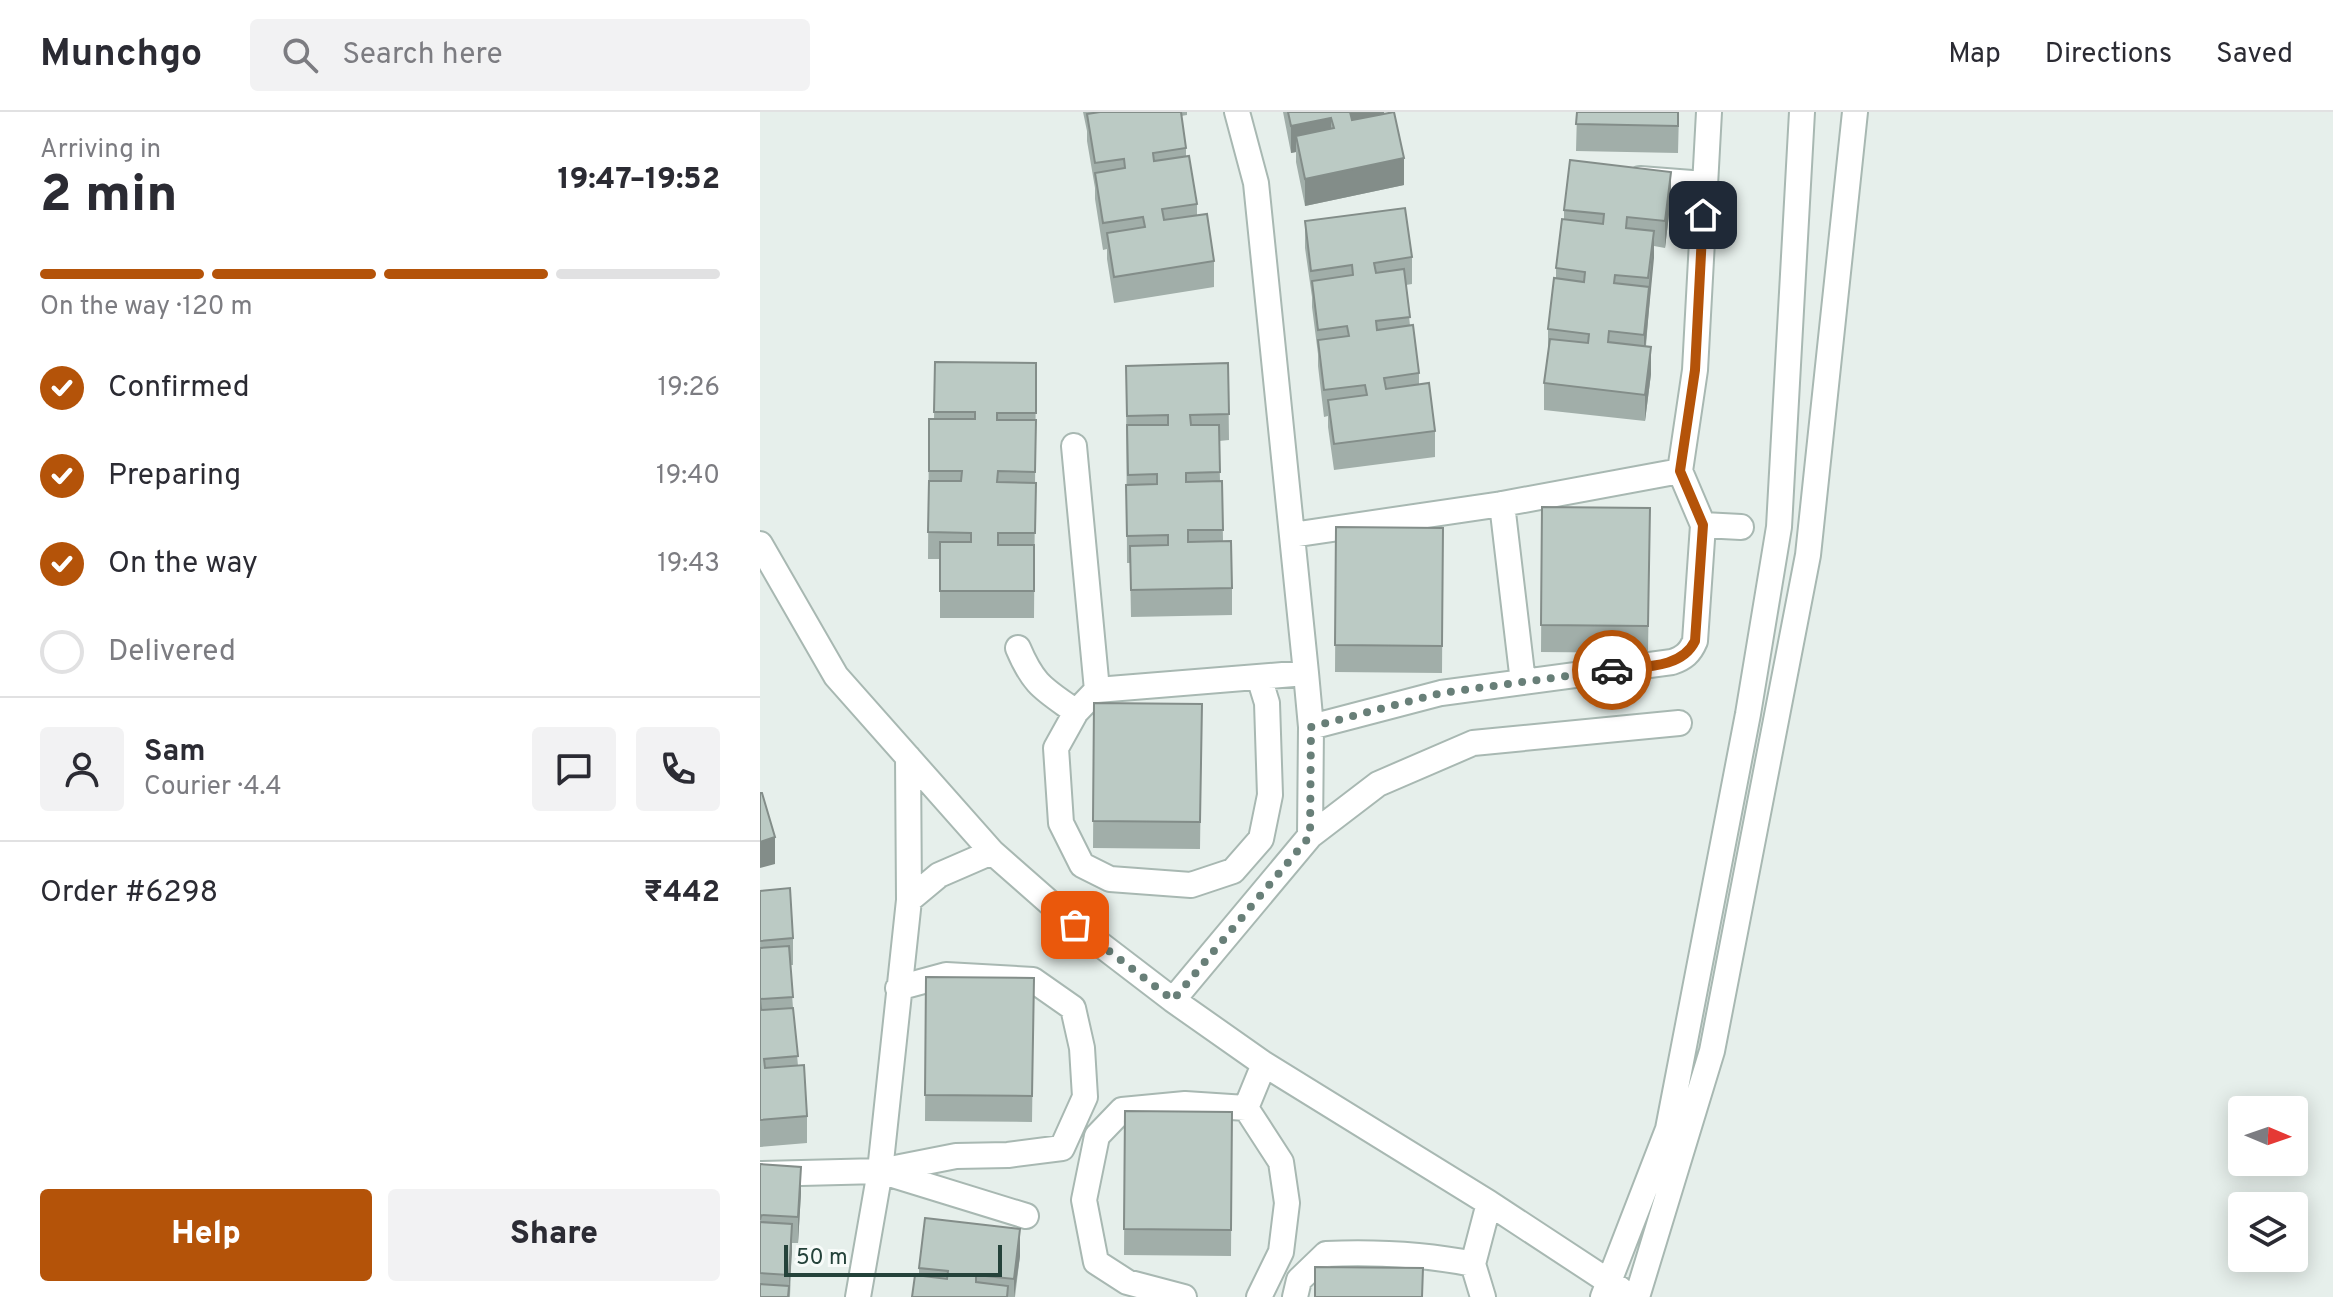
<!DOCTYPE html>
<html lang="en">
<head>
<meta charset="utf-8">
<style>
  body { margin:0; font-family:Overpass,sans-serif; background:#f2f2f3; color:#2b2b33; height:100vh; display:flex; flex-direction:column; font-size:30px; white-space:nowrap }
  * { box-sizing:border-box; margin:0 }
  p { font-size:26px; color:#7c7c81 }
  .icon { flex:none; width:44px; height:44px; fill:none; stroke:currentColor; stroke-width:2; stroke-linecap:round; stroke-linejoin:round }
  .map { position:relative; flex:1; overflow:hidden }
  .details { display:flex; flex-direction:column; background:#fff; width:760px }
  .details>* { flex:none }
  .needle { width:52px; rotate:92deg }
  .controls { position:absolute; left:1468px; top:984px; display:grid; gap:16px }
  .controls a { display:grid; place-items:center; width:80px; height:80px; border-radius:8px; background:#fff; box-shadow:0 4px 20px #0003; font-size:40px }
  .scale { position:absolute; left:24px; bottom:20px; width:218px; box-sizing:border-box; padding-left:8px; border:4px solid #24423a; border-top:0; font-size:22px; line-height:28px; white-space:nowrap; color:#24423a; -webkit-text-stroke:6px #f7fbf9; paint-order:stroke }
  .pin { position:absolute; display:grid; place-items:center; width:68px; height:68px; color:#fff; margin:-34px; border-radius:16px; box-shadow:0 4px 12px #0006 }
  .courier { position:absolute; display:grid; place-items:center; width:80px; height:80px; margin:-40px; border:6px solid #b45309; border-radius:50%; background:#fff; color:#222; box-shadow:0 2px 10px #0007 }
  .summary em { font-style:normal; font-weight:800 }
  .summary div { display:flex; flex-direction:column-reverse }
  .summary { display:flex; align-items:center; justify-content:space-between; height:136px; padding:0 40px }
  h1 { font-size:52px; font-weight:800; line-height:60px }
  .bar { display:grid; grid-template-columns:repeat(4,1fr); gap:12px 8px; align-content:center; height:96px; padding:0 40px }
  .bar i { height:10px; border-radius:6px; background:#e1e1e2 }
  .bar .active { background:#b45309 }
  .bar p { grid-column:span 4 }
  .line { display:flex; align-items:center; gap:20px; padding:0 40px; border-top:2px solid #e1e1e2 }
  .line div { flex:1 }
  .round { display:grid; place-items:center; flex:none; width:84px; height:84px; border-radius:8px; background:#f2f2f3 }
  ol { padding:0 40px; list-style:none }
  li { display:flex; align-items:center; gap:24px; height:88px }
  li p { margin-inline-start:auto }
  li .icon { padding:8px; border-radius:50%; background:#b45309; color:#fff; stroke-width:4 }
  li:last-child { color:#7c7c81 }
  li i { width:44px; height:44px; border:4px solid #e1e1e2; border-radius:50% }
  .primary-button { display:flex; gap:16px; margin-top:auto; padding:16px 40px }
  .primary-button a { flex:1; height:92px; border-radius:8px; background:#b45309; color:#fff; font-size:32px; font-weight:800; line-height:92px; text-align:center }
  .primary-button a+a { background:#f2f2f3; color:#2b2b33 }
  header { display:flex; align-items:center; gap:48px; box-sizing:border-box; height:112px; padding:0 40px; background:#fff; border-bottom:2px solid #e1e1e2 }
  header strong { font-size:38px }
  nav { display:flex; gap:44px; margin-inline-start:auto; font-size:28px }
  .search { width:560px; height:72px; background:#f2f2f3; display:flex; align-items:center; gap:20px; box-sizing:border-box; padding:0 28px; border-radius:8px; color:#7c7c81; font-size:30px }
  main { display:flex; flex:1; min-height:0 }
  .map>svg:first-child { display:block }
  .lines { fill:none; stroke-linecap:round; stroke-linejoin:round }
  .minor-casing { stroke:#a8b8b2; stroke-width:28 }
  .minor { stroke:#fff; stroke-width:24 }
  .wall { fill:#a1aea9 }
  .shaded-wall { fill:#838d89 }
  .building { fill:#bbcac4; stroke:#838d89; stroke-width:2 }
  .done { stroke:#687f78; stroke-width:8; stroke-dasharray:0 14.4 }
  .route { stroke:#b45309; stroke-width:10 }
</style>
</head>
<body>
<header>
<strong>Munchgo</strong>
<div class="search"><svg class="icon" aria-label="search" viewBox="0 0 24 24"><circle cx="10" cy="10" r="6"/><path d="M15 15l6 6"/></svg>Search here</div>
<nav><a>Map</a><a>Directions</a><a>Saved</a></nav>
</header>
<main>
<section class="details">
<div class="summary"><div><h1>2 min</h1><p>Arriving in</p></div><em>19:47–19:52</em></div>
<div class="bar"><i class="active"></i><i class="active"></i><i class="active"></i><i></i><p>On the way · 120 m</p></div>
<ol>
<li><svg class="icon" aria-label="check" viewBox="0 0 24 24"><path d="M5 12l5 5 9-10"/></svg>Confirmed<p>19:26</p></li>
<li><svg class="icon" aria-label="check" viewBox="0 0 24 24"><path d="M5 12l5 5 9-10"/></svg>Preparing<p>19:40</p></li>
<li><svg class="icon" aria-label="check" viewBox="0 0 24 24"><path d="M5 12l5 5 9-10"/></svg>On the way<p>19:43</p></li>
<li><i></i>Delivered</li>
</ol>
<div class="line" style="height:144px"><a class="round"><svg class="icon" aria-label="person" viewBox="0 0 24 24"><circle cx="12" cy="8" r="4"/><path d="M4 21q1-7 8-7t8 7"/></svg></a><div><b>Sam</b><p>Courier · 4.4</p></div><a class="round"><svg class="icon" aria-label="chat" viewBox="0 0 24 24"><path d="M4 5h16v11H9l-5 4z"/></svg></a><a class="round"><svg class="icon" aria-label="phone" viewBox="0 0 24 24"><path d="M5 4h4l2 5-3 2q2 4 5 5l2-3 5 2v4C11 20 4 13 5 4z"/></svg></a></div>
<div class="line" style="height:104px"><div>Order #6298</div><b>₹442</b></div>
<div class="primary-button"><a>Help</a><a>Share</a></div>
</section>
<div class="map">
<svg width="1573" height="1185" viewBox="0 0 1573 1185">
  <rect width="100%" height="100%" fill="#e6efeb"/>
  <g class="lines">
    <defs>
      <path id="minor" d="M477,0L496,71L546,561L551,615L550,724
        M949,0L935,258L920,359L943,413L981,415
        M880,67L945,72
        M314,334L337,578
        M742,392L763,570
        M532,423L742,392L920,359
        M0,432L76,564L232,740L315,813L413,888L504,952L729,1091L860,1177
        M258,536C274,574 284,577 316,600
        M499,565L507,591L510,683L501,727L473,759L431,773L350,767L322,753L301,711L296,636L316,600L337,578L546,561
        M551,615L681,581L912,550C924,546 930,541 935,529L943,413
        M148,645L149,788
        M413,888L550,724L618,672L713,631L919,611
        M120,1059L196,1044L248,1043L302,1036L325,985L322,936L313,896L273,868L186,863L138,876
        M0,1062L120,1059L266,1104
        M98,1185L120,1059L149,788L179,763L232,740
        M424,1185L367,1170L336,1150L324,1088L337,1024L362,998L425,992L486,996
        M499,1185L521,1140L527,1091L521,1050L486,996L504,952
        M535,1185L539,1168L566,1142C616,1140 664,1142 713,1152
        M723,1185L713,1152L729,1091
        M843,1185L908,1017L988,602L1019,415L1042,0
        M877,1185L952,939L1048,443L1095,0"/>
    </defs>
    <use href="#minor" class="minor-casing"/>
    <use href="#minor" class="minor"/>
  </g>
  <path class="wall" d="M323,0H427V3L421,4L426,36V44L437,92V103L454,149V175L354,191L347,147V137L343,138L335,87V76L327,29V19Z
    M523,0H624L644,73L545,94L536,50V40L531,41Z
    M817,0H919L918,41L816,39Z
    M911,86L905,136L894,134L886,234L891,262L885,309L784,298V271L788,240V217L796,166V156L804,108V98Z
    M545,109L652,145V172L646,173L650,214L659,261V272L675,319V345L574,358L568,315V304L564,305L558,254V242L552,195V185L545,136Z
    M175,250L276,251L274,506H180V447H168L169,307H174Z
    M468,251L469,328L459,329L460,369H462L463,429L472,476V503L371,505L370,451H367L366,254Z
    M782,395L890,396L888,541L781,540Z
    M576,415L683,416L682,561L575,560Z
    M334,591L442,592L440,737L333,736Z
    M0,779L33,826V853H30L33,896L38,954L47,1004V1031L0,1035Z
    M166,865L274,866L272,1010L165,1009Z
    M365,999L472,1000L471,1144L364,1143Z
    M0,1052L41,1081L38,1131H32L30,1185H0Z
    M260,1144L255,1185H152L159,1164V1156Z"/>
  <path class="shaded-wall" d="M590,0H624V17L590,24Z
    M571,6V32L536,24V40L531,41V14Z
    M644,46V73L545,94V67Z
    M911,60V86L905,136V109Z
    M894,119V146L884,250V223Z
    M891,235V262L885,309V283Z
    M15,725V752L0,756V730Z
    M41,1055V1081L38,1131V1105Z
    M32,1112V1139L29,1185V1163Z
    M260,1117V1144L254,1185V1167Z"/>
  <path class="building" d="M340,0H421L426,36L393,41L394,49L429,44L437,92L402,97L404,108L447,102L454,149L354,165L347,121L385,115L383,105L343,111L335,61L365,56L364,47L335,51L327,2Z
    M528,0H590L592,8L634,0L644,46L545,67L536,24L574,16L571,6L531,14Z
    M817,0H918V14L816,12Z
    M810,48L911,60L905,109L867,105L866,116L894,119L888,166L855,163L854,171L889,175L884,223L849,219L848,230L891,235L885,283L784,271L790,227L828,231L829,222L788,217L794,166L824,170L825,160L796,156L802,107L843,112L844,102L804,98Z
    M645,96L652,145L614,151L616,161L644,157L650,205L616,209L617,218L653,213L659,261L624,266L626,277L669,271L675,319L574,332L568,288L607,283L605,273L564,278L558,228L589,224L587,214L558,218L552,169L593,163L592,153L551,159L545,109Z
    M175,250L276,251V301H237V308H276L275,360L238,359L237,370L276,371L275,421H238V433H274V479H180V430H211V421L168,420L169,369H201L202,359H169V307H215V300H174Z
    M468,251L469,302L430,303L431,313H459L460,360L426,361V370L462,369L463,418H428V430L471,429L472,476L371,478L370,434L408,433V423L367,424L366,373L397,372V362L368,363L367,313H408V303L367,304L366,254Z
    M782,395L890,396L888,514L781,513Z
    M576,415L683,416L682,534L575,533Z
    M334,591L442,592L440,710L333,709Z
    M0,681H2L15,725L0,730Z
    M30,776L33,826L0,829V779Z
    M29,834L33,885L0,887L1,898L33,896L38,944L4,947L5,956L44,953L47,1004L0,1008V836Z
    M166,865L274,866L272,984L165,983Z
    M365,999L472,1000L471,1118L364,1117Z
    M0,1052L41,1055L38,1105L1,1103L0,1108Z
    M165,1106L260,1117L254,1167L216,1163V1170L248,1174L247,1185H152L155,1163L187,1167L188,1159L159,1156Z
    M0,1110L32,1112L29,1163L0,1161Z
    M555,1155L663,1156L662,1185H555Z
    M0,1172L29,1174L28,1185H0Z"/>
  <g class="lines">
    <path class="done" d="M315,813L413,888L550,724L551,615L681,581L852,558"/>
    <path class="route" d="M852,558C880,554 921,558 935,529L943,413L920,359L935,258L943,103"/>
  </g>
</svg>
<div class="controls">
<a><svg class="needle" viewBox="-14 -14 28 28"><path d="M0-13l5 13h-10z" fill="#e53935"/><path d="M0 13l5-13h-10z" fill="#7c7c81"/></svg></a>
<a><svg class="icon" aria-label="layers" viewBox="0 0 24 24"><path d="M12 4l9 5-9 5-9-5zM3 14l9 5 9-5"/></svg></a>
</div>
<div class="scale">50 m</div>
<div class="pin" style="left:315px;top:813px;background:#ea580c"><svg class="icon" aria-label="bag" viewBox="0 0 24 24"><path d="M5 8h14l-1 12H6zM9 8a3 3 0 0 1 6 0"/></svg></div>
<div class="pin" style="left:943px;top:103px;background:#1f2937"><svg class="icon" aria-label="home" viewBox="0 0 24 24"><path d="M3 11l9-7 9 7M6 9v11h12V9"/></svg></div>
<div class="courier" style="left:852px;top:558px"><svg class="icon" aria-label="car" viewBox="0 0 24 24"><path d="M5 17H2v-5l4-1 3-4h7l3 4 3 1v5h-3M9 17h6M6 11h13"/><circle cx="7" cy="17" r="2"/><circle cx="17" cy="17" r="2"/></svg></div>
</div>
</main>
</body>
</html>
